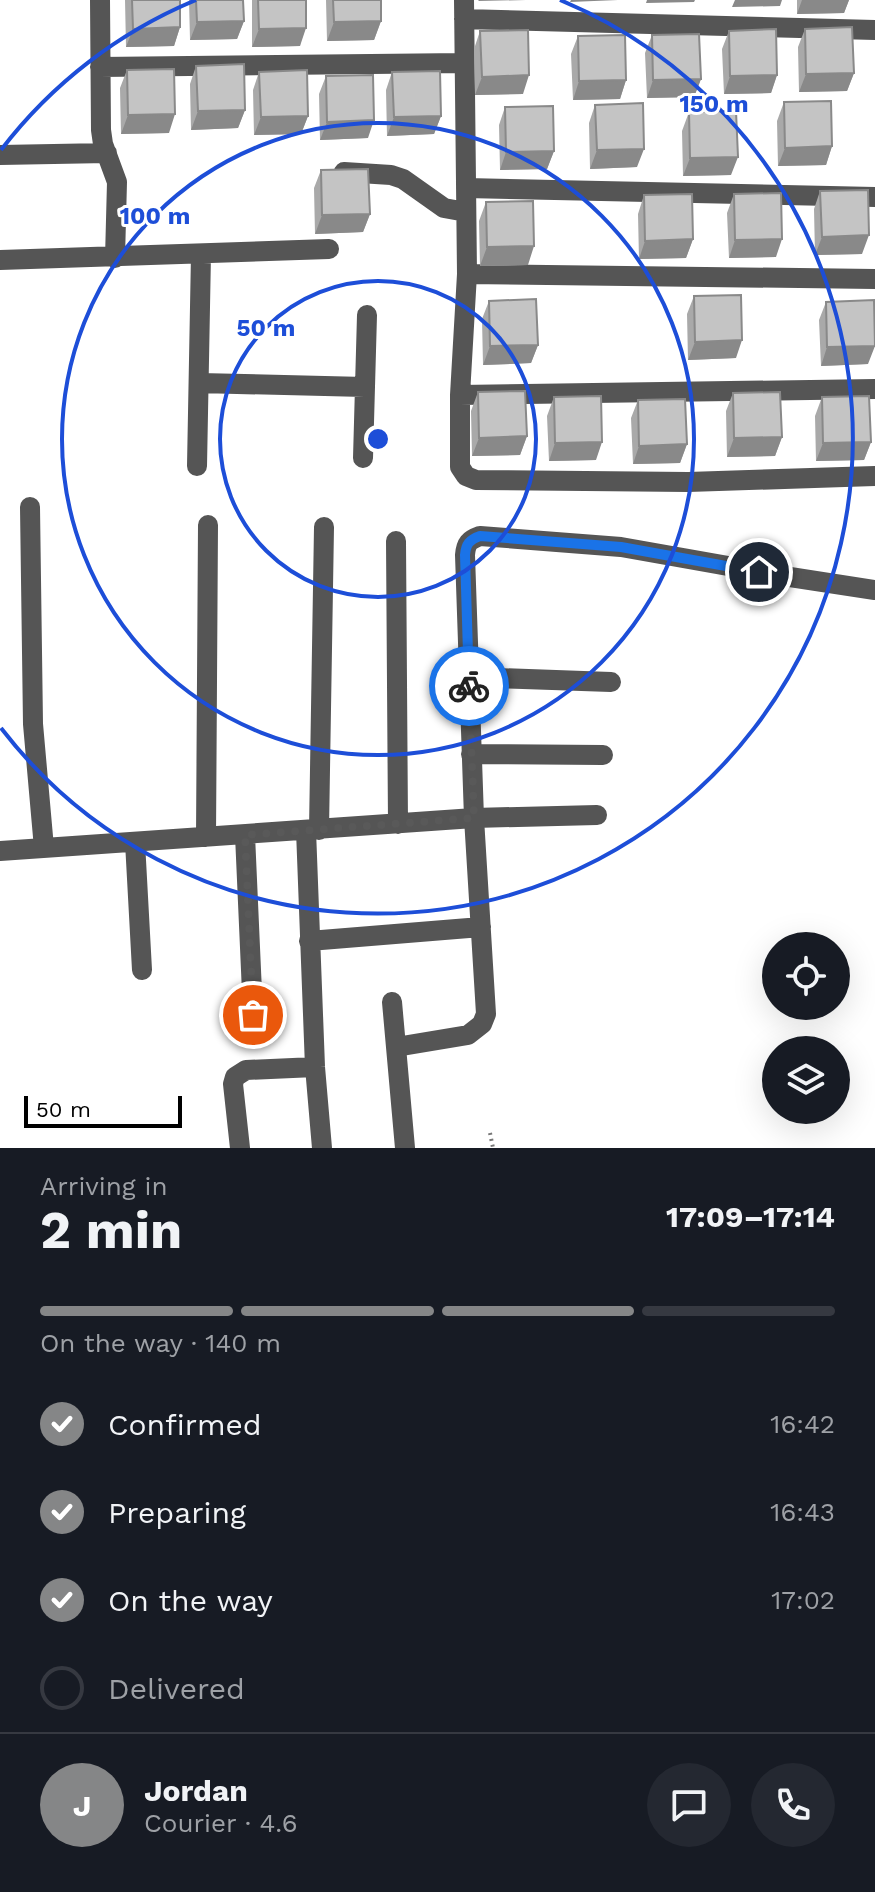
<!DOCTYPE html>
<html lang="en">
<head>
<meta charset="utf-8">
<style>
  body { margin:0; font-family:"Work Sans",sans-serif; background:#242831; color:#f1f3f6; height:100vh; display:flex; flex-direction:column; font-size:30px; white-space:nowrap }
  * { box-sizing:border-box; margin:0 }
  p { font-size:26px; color:#9ea1a6 }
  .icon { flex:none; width:44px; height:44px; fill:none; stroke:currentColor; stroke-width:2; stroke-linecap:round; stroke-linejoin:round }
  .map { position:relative; height:1148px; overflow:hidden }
  .details { display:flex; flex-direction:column; background:#171b24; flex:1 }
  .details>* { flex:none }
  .buttons { position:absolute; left:762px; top:932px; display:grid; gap:16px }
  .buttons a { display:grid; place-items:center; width:88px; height:88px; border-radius:50%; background:#171b24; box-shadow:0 8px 32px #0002; font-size:40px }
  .scale { position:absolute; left:24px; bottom:20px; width:158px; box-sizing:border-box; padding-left:8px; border:4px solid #000; border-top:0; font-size:22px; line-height:28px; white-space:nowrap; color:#000; -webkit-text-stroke:6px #fff; paint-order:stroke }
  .pin { position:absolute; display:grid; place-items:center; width:68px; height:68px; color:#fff; margin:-34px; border:4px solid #fff; border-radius:50%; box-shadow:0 2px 8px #0007 }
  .courier { position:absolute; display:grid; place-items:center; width:80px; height:80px; margin:-40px; border:6px solid #1a73e8; border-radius:50%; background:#fff; color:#222; box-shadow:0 2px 10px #0007 }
  .headline em { font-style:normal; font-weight:700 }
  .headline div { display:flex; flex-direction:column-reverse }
  .headline { display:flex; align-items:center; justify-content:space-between; height:136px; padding:0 40px }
  h1 { font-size:52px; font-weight:700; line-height:60px }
  .bar { display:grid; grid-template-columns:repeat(4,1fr); gap:12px 8px; align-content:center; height:96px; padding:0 40px }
  .bar i { height:10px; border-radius:6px; background:#363941 }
  .bar .active { background:#858687 }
  .bar p { grid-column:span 4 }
  .line { display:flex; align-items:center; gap:20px; padding:0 40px; border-top:2px solid #363941 }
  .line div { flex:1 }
  .round { display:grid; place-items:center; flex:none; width:84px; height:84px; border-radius:42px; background:#242831 }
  ol { padding:0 40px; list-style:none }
  li { display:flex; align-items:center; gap:24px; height:88px }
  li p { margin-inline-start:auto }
  li .icon { padding:8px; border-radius:50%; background:#858687; color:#fff; stroke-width:4 }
  li:last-child { color:#9ea1a6 }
  li i { width:44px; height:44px; border:4px solid #363941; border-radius:50% }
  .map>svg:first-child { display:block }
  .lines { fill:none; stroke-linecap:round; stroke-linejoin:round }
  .path { stroke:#777; stroke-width:4; stroke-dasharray:2 4; stroke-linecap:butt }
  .minor { stroke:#555; stroke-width:20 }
  .wall { fill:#a9a9a9 }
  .shaded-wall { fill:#898989 }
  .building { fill:#c4c4c4; stroke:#898989; stroke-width:2 }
  .done { stroke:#595959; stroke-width:8; stroke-dasharray:0 14.4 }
  .route { stroke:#1a73e8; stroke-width:10 }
  .ring { fill:none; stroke:#1d4ed8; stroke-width:4 }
  .centre { fill:#1d4ed8; stroke:#fff; stroke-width:4 }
  .ring-label { font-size:24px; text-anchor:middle; font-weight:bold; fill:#1d4ed8; stroke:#fff; stroke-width:6; stroke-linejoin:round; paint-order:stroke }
</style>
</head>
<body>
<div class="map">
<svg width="875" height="1148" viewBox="0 0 875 1148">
  <rect width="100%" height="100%" fill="#fff"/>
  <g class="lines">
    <path class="path" d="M490,1133L493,1148"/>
    <path class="minor" d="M100,0L101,130L103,144L117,182L115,258
      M464,0L467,274L460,395V467L466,476L476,480L688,482L875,476
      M464,19L875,30
      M100,67L464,63
      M0,155L107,153
      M344,172L391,175L403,179L444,208L466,212
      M466,188L875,197
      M0,260L329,249
      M467,274L875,279
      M199,383L365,387
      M460,395L875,389
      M363,458L367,315
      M197,466L201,254
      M30,507L33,724L44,848
      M396,541L398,824
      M469,677L611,682
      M471,754L603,755
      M306,830L315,1067L322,1148
      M319,830L324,527
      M245,835L253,1015
      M206,837L208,525
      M135,842L142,970
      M0,851L474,818L597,815
      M309,941L481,927
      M392,1002L405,1148
      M396,1047L468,1035L482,1024L486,1014L474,818L465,555C466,543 469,540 480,536L621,547L790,577L875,590
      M240,1148L233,1084L235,1077L246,1070L315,1067"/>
  </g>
  <path class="wall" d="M125,0H180V27L174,46L126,47Z
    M189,0H243L244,21L237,39L190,40Z
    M252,0H306L300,46L252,47Z
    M326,0H381V21L374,40L327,41Z
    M797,0H849L844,13L797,14Z
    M805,29L854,73L847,91L799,92L798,47Z
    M480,31L523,94L475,95L474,49Z
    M729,31L777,75L771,93L724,94L722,49Z
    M652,35L701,79L694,97L647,98L645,53Z
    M578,36L626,80L620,99L573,100L571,54Z
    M196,66L245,110L238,128L191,130L190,84Z
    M127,70L169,133L121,134L120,88Z
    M259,72L308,116L301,134L254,135L253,90Z
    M392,72L441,116L434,134L387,136L386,90Z
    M326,76L368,138L320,140L319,94Z
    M784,102L832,146L826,165L778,166L777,121Z
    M595,105L637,167L590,169L589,123Z
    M505,107L554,151L547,169L500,170L499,125Z
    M689,112L731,175L683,176L682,131Z
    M321,170L370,214L363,232L315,234L314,188Z
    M820,191L862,254L815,255L814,209Z
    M734,194L776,257L729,258L727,213Z
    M644,195L693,239L686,258L639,259L638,214Z
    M486,202L528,265L480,266L479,221Z
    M694,296L736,358L688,360L687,314Z
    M489,301L538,345L531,363L483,365L482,319Z
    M826,302L868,364L821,366L819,320Z
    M478,392L527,436L520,455L472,456L471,411Z
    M733,393L782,437L775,456L727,457L726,411Z
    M554,397L596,460L549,461L547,416Z
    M822,397L871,442L864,460L816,461L815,416Z
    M638,400L687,444L680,463L633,464L631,418Z"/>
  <path class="shaded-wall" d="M479,0H526L478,1Z
    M571,0H618L570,2Z
    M647,0H695L694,2L646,3Z
    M735,0H782L780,6L732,7Z
    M802,0H849L844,13L797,14Z
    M244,21L237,39L190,40L197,22Z
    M381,21L374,40L327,41L334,22Z
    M180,27L174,46L126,47L133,29Z
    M306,28L300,46L252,47L259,29Z
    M854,73L847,91L799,92L806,74Z
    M529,75L523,94L475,95L482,77Z
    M777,75L771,93L724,94L730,76Z
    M701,79L694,97L647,98L653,80Z
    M626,80L620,99L573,100L579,81Z
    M245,110L238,128L191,130L198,111Z
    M175,114L169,133L121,134L128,115Z
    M308,116L301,134L254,135L261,117Z
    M441,116L434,134L387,136L394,117Z
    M374,120L368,138L320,140L327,122Z
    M832,146L826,165L778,166L785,148Z
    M644,149L637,167L590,169L597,150Z
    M554,151L547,169L500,170L506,152Z
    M738,157L731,175L683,176L690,158Z
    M370,214L363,232L315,234L322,215Z
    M869,235L862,254L815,255L822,237Z
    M693,239L686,258L639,259L645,241Z
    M782,239L776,257L729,258L735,240Z
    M534,246L528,265L480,266L487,247Z
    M742,340L736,358L688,360L695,342Z
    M538,345L531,363L483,365L490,346Z
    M875,346L868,364L821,366L827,347Z
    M527,436L520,455L472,456L479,438Z
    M782,437L775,456L727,457L734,438Z
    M602,442L596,460L549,461L555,443Z
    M871,442L864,460L816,461L823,443Z
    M687,444L680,463L633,464L639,446Z"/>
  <path class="building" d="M132,0H180V27L133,29Z
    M196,0H243L244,21L197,22Z
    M258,0H306V28L259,29Z
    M333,0H381V21L334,22Z
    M852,27L854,73L806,74L805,29Z
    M776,29L777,75L730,76L729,31Z
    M528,30L529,75L482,77L480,31Z
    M699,34L701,79L653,80L652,35Z
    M625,35L626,80L579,81L578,36Z
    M244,64L245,110L198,111L196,66Z
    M174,69L175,114L128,115L127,70Z
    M307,70L308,116L261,117L259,72Z
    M440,71L441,116L394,117L392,72Z
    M373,75L374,120L327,122L326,76Z
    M831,101L832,146L785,148L784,102Z
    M643,103L644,149L597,150L595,105Z
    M553,106L554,151L506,152L505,107Z
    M736,111L738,157L690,158L689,112Z
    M368,169L370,214L322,215L321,170Z
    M868,190L869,235L822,237L820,191Z
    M781,193L782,239L735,240L734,194Z
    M692,194L693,239L645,241L644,195Z
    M533,201L534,246L487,247L486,202Z
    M741,295L742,340L695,342L694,296Z
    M536,299L538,345L490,346L489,301Z
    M874,300L875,346L827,347L826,302Z
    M525,391L527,436L479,438L478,392Z
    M780,392L782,437L734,438L733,393Z
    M601,396L602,442L555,443L554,397Z
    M869,396L871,442L823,443L822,397Z
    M685,399L687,444L639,446L638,400Z"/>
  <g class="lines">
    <path class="done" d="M253,1015L245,835L474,818L469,686"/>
    <path class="route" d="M469,686L465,555C466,544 469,540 480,536L621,547L759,572"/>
  </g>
  <g class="ring">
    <circle cx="378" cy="439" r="158"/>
    <circle cx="378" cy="439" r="316"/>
    <path d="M1 150A475 475 0 0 1 196 0M560 0A475 475 0 1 1 1 728"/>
  </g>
  <circle cx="378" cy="439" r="12" class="centre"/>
  <g class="ring-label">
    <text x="714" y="112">150 m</text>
    <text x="155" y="224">100 m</text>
    <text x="266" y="336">50 m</text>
  </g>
</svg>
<div class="buttons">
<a><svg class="icon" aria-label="locate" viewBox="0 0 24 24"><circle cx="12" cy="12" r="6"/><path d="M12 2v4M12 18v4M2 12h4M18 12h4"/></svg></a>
<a><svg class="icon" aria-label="layers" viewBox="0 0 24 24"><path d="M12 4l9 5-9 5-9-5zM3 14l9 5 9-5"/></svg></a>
</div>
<div class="scale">50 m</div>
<div class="pin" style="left:253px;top:1015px;background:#ea580c"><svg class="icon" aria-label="bag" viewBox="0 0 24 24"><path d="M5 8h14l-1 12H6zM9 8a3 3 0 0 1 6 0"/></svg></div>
<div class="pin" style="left:759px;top:572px;background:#1f2937"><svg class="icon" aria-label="home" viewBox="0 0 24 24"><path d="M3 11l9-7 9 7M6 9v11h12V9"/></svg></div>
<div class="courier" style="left:469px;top:686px"><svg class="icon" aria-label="bike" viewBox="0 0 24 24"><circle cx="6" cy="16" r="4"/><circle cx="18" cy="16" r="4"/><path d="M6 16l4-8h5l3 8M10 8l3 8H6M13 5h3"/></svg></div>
</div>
<section class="details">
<div class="headline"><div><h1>2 min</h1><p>Arriving in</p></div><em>17:09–17:14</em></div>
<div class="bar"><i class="active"></i><i class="active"></i><i class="active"></i><i></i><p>On the way · 140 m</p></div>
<ol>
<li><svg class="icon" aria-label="check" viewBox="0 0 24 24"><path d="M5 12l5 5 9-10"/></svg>Confirmed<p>16:42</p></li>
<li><svg class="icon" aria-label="check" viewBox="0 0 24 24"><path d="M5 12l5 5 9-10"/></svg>Preparing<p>16:43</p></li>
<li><svg class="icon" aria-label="check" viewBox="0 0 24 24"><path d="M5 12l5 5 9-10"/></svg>On the way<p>17:02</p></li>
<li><i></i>Delivered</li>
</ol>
<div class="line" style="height:144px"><b class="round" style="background:#858687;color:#fff">J</b><div><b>Jordan</b><p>Courier · 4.6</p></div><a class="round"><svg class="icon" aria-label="chat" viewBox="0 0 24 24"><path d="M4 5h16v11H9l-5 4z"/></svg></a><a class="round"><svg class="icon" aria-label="phone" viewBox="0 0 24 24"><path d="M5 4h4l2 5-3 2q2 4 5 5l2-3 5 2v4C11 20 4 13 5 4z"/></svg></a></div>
</section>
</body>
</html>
